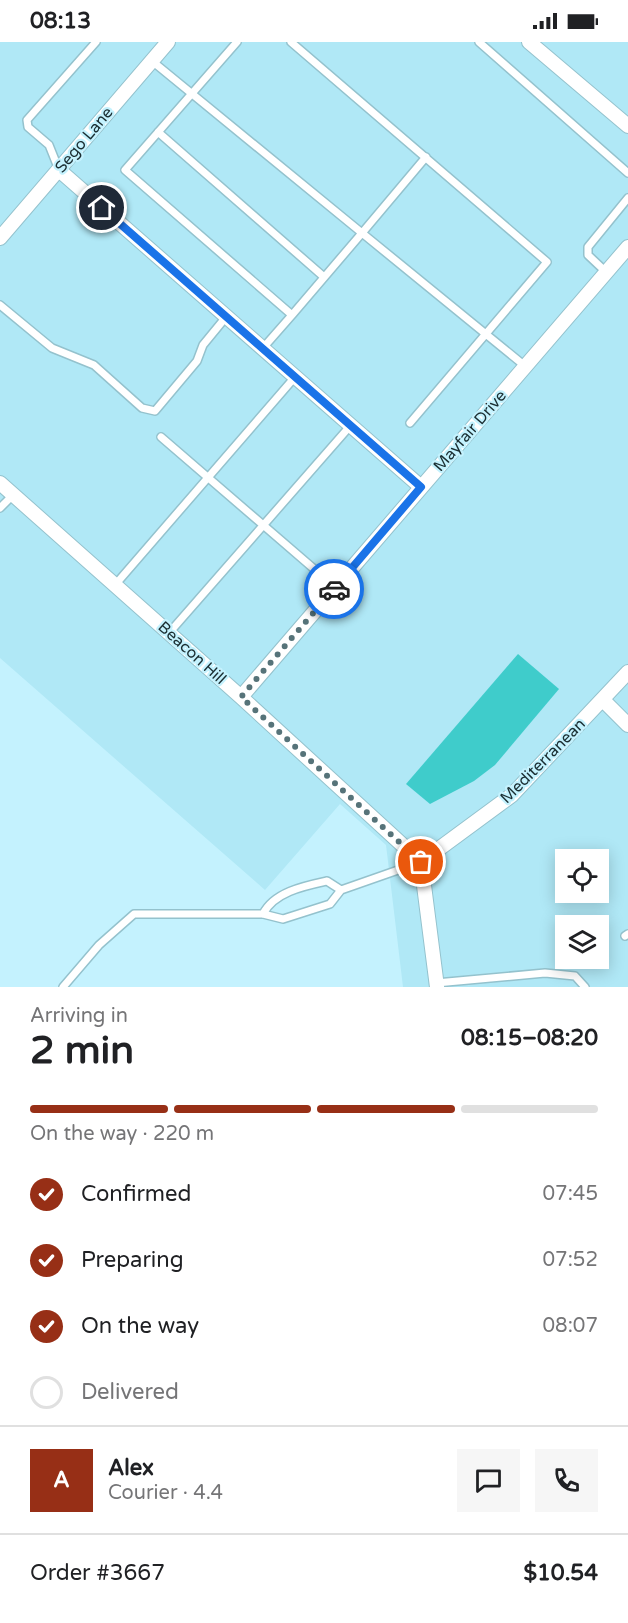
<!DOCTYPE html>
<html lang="en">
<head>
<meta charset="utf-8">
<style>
  body { margin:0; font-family:"Varela Round",sans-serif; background:#f6f6f6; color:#202124; height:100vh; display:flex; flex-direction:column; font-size:22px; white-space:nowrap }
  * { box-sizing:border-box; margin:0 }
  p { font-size:20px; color:#757577 }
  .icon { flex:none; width:33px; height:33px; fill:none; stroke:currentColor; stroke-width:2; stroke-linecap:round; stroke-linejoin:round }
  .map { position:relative; height:945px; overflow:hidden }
  .panel { display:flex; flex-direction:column; background:#fff; flex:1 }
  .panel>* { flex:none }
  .controls { position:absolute; left:555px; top:807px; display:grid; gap:12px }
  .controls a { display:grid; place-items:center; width:54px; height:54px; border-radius:0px; background:#fff; box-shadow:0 3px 15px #0003; font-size:30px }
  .pin { position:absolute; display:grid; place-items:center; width:51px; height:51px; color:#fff; margin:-26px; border:3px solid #fff; border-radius:50%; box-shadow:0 2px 6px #0007 }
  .courier { position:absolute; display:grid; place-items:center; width:60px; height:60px; margin:-30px; border:4px solid #1a73e8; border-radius:50%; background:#fff; color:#222; box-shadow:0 2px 8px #0007 }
  .overview em { font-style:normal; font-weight:700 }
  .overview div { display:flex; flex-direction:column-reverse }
  .overview { display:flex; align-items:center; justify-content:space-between; height:102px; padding:0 30px }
  h1 { font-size:39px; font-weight:700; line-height:45px }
  .bar { display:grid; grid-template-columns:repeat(4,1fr); gap:9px 6px; align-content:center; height:72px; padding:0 30px }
  .bar i { height:8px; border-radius:4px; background:#e0e0e0 }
  .bar .selected { background:#972f16 }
  .bar p { grid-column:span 4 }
  .line { display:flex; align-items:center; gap:15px; padding:0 30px; border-top:2px solid #e0e0e0 }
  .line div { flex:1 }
  .round { display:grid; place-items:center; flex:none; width:63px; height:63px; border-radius:0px; background:#f6f6f6 }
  ol { padding:0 30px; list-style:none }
  li { display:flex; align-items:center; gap:18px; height:66px }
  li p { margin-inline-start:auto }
  li .icon { padding:6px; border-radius:50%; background:#972f16; color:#fff; stroke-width:4 }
  li:last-child { color:#757577 }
  li i { width:33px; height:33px; border:3px solid #e0e0e0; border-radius:50% }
  .status { display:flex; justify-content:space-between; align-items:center; height:42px; padding:0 30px; background:#fff; direction:ltr }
  .status svg { height:16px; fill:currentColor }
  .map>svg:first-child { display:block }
  .built { fill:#b0e8f6; fill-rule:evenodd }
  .building { fill:#3fcccb }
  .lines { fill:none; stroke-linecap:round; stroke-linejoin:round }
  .service-casing { stroke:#94c2cd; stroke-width:10 }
  .minor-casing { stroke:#94c2cd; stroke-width:16 }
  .service { stroke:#fff; stroke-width:7 }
  .minor { stroke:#fff; stroke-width:14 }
  .done { stroke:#567379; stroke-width:6; stroke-dasharray:0 10.8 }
  .route { stroke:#1a73e8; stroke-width:8 }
  .labels { text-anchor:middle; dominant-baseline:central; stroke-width:4.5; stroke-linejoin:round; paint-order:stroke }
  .street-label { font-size:16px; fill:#1b2e32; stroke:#c4f2fe }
</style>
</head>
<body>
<div class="status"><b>08:13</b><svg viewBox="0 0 49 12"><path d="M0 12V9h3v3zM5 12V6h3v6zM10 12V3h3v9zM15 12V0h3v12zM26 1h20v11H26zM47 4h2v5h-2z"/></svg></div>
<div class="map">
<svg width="628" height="945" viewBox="0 0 628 945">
  <rect width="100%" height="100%" fill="#c4f2fe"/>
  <path class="built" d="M0,0H628V945H403L386,803L340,762L265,848L0,616ZM566,818H598V850H566ZM566,884H598V916H566Z"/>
  <path class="building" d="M518,612L559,647L495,723L474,739L430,762L406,742Z"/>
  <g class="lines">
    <defs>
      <path id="service" d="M237,0L125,128L292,273L362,191L525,324
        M291,0L547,220L410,381
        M479,0L628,131
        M152,19L362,191L426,115
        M158,90L324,235
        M59,128L49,103L28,85L27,78L96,0
        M606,230L588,213V205L628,156
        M0,263L52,306L94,323L142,366L155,369L197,319L203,303L226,275
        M263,306L292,273
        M161,395L335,545
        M0,466L13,453
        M115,543L295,335
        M169,591L351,383
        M341,848L421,820
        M625,894L628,892
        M436,941L545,931L575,934L585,945
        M63,945L99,903L134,872H263L283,877L330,862L341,848L327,839C304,844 274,850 263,872"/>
      <path id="minor" d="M529,0L628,84
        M59,128L421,445
        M0,196L168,0
        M0,441L241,655L421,820L437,945
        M241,655L628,205
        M603,658L628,683
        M421,820L512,753L628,630"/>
    </defs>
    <use href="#service" class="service-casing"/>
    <use href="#minor" class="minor-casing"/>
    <use href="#service" class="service"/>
    <use href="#minor" class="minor"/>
  </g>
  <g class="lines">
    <path class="done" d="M334,547L241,655L421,820"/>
    <path class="route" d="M102,166L421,445L334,547"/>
  </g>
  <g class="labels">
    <g class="street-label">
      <text transform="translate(84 98) rotate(-50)">Sego Lane</text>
      <text transform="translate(470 389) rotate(-49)">Mayfair Drive</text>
      <text transform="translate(192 611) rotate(42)">Beacon Hill</text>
      <text transform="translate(543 719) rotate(-45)">Mediterranean</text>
    </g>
  </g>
</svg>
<div class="controls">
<a><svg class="icon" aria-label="locate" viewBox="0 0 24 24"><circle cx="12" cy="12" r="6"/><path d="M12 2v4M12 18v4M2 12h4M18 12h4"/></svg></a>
<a><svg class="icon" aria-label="layers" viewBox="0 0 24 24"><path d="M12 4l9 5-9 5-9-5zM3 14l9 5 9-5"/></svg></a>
</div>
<div class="pin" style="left:421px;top:820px;background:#ea580c"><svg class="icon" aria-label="bag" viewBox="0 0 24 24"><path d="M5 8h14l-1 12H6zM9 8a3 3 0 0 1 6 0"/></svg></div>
<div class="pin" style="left:102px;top:166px;background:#1f2937"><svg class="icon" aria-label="home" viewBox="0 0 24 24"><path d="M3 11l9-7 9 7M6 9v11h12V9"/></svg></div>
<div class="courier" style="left:334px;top:547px"><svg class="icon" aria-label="car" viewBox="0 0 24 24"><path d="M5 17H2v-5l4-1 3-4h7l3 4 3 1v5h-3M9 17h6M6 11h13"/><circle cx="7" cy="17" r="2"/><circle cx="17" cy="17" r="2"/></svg></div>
</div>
<section class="panel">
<div class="overview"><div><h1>2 min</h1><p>Arriving in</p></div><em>08:15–08:20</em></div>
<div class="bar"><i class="selected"></i><i class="selected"></i><i class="selected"></i><i></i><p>On the way · 220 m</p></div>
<ol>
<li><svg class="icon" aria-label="check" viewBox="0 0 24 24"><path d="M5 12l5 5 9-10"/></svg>Confirmed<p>07:45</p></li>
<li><svg class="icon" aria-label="check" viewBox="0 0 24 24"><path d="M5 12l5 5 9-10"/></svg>Preparing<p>07:52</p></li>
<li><svg class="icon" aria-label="check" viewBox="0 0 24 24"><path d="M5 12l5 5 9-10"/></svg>On the way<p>08:07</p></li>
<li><i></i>Delivered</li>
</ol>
<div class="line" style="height:108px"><b class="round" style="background:#972f16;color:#fff">A</b><div><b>Alex</b><p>Courier · 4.4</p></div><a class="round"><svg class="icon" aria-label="chat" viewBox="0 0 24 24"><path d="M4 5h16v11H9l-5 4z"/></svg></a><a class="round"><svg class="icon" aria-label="phone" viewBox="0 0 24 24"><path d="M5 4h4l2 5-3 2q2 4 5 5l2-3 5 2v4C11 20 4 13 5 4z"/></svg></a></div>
<div class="line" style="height:78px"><div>Order #3667</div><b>$10.54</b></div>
</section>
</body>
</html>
